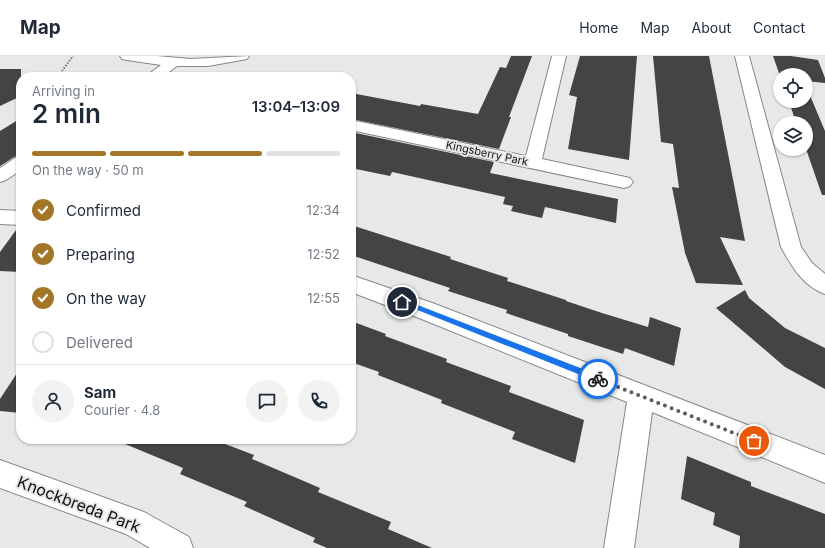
<!DOCTYPE html>
<html lang="en">
<head>
<meta charset="utf-8">
<style>
  body { margin:0; font-family:Inter,sans-serif; background:#f2f2f3; color:#1f2937; height:100vh; display:flex; flex-direction:column; font-size:15px; white-space:nowrap }
  * { box-sizing:border-box; margin:0 }
  p { font-size:13px; color:#747a83 }
  .icon { flex:none; width:22px; height:22px; fill:none; stroke:currentColor; stroke-width:2; stroke-linecap:round; stroke-linejoin:round }
  .map { position:relative; flex:1; overflow:hidden }
  .drawer { position:absolute; left:16px; top:16px; width:340px; height:372px; display:flex; flex-direction:column; background:#fff; border-radius:16px; box-shadow:0 1px 3px #0004 }
  .drawer>* { flex:none }
  .tools { position:absolute; left:773px; top:12px; display:grid; gap:8px }
  .tools a { display:grid; place-items:center; width:40px; height:40px; border-radius:50%; background:#fff; box-shadow:0 1px 3px #0004; font-size:20px }
  .pin { position:absolute; display:grid; place-items:center; width:34px; height:34px; color:#fff; margin:-17px; border:2px solid #fff; border-radius:50%; box-shadow:0 1px 4px #0007 }
  .courier { position:absolute; display:grid; place-items:center; width:40px; height:40px; margin:-20px; border:3px solid #1a73e8; border-radius:50%; background:#fff; color:#222; box-shadow:0 1px 5px #0007 }
  .headline em { font-style:normal; font-weight:600 }
  .headline div { display:flex; flex-direction:column-reverse }
  .headline { display:flex; align-items:center; justify-content:space-between; height:68px; padding:0 16px }
  h1 { font-size:26px; font-weight:600; line-height:30px }
  .bar { display:grid; grid-template-columns:repeat(4,1fr); gap:6px 4px; align-content:center; height:48px; padding:0 16px }
  .bar i { height:5px; border-radius:3px; background:#e0e1e3 }
  .bar .selected { background:#a27527 }
  .bar p { grid-column:span 4 }
  .line { display:flex; align-items:center; gap:10px; padding:0 16px; border-top:1px solid #e0e1e3 }
  .line div { flex:1 }
  .round { display:grid; place-items:center; flex:none; width:42px; height:42px; border-radius:21px; background:#f2f2f3 }
  ol { padding:0 16px; list-style:none }
  li { display:flex; align-items:center; gap:12px; height:44px }
  li p { margin-inline-start:auto }
  li .icon { padding:4px; border-radius:50%; background:#a27527; color:#fff; stroke-width:4 }
  li:last-child { color:#747a83 }
  li i { width:22px; height:22px; border:2px solid #e0e1e3; border-radius:50% }
  header { display:flex; align-items:center; gap:24px; box-sizing:border-box; height:56px; padding:0 20px; background:#fff; border-bottom:1px solid #e0e1e3 }
  header strong { font-size:19px }
  nav { display:flex; gap:22px; margin-inline-start:auto; font-size:14px }
  .map>svg:first-child { display:block }
  .building { fill:#434445 }
  .lines { fill:none; stroke-linecap:round; stroke-linejoin:round }
  .street-casing { stroke:#858788; stroke-width:2 }
  .path { stroke:#78787a; stroke-width:2; stroke-dasharray:1.5 1.5; stroke-linecap:butt }
  .street { fill:#fff; fill-rule:evenodd }
  .route { fill:#1a73e8 }
  .done { stroke:#5b5c5d; stroke-width:4; stroke-dasharray:0 7.2 }
  .labels { text-anchor:middle; dominant-baseline:central; stroke-width:4; stroke-linejoin:round; paint-order:stroke }
  .far-street-label { font-size:11px; fill:#101011; stroke:#e7e8ea }
  .near-street-label { font-size:16px; fill:#101011; stroke:#e7e8ea }
</style>
</head>
<body>
<header>
<strong>Map</strong>
<nav><a>Home</a><a>Map</a><a>About</a><a>Contact</a></nav>
</header>
<div class="map">
<svg width="825" height="492" viewBox="0 0 825 492">
  <rect width="100%" height="100%" fill="#e7e8ea"/>
  <path class="building" d="M511,0H532L509,61H511L499,93L351,63V37L420,50L421,48L478,58L500,11L506,12Z
    M580,0H637L629,104L568,93L577,41L569,39Z
    M653,0H709L745,185L720,181L743,229L696,227L685,197L672,131L679,132L673,88L661,86Z
    M773,0H791L818,4L825,22V27L806,25V19L780,20Z
    M0,13H21V40L0,50Z
    M806,30L825,75V139H822L806,93V67H796L789,45H806Z
    M21,62V99L14,101L0,110V75Z
    M351,76L494,106L490,117L618,143L616,167L545,151L542,162L511,155L513,150L503,148L505,141L392,116L390,120L351,112Z
    M351,169L451,201L450,203L508,222L507,225L566,244V245L602,257L648,271L650,261L681,272L674,310L625,292L623,298L568,280V278L506,257L507,254L448,235L450,232L351,199Z
    M19,170H21V216L0,215V196Z
    M745,234L749,242L785,272L825,292V333L785,311L716,252Z
    M351,265L386,278L385,280L447,303L446,306L511,330L509,336L584,364L575,407L512,383L515,376L441,347L442,344L378,319L379,316L351,306Z
    M21,311V357L0,355V343Z
    M113,383H212L254,399L252,403L320,432L318,436L391,466L388,473L432,492H327L313,486L315,482L244,450L247,446L180,418L183,412Z
    M687,400L751,426V430L825,458V492H739L740,480L713,469L715,457L681,443Z"/>
  <g class="lines">
    <defs>
      <path id="street" d="M120,0H157L190,3L249,0L247,3L208,10H177L162,21H145L161,9L127,4L122,3Z
        M552,0H566L542,103L630,122L633,126L630,130L624,132L351,74V64L526,100Z
        M735,0H749L801,191L812,207L825,218V238C803,230 792,211 781,191Z
        M21,100V114L6,124L0,126V112L15,102Z
        M0,154L21,155V169L0,168Z
        M351,219L435,248L825,399V427L652,356L634,492H604L627,346L419,262L351,236Z
        M0,404L144,456L189,481L193,492H150L126,478L0,432Z"/>
    </defs>
    <use href="#street" class="street-casing"/>
    <path class="path" d="M62,15L73,0"/>
    <use href="#street" class="street"/>
  </g>
  <path class="route" d="M402,243L601,320L602,323L598,326L400,247V244Z"/>
  <g class="lines">
    <path class="done" d="M598,323L754,385"/>
  </g>
  <g class="labels">
    <g class="far-street-label">
      <text transform="translate(487 97) rotate(12)">Kingsberry Park</text>
    </g>
    <g class="near-street-label">
      <text transform="translate(79 448) rotate(21)">Knockbreda Park</text>
    </g>
  </g>
</svg>
<div class="tools">
<a><svg class="icon" aria-label="locate" viewBox="0 0 24 24"><circle cx="12" cy="12" r="6"/><path d="M12 2v4M12 18v4M2 12h4M18 12h4"/></svg></a>
<a><svg class="icon" aria-label="layers" viewBox="0 0 24 24"><path d="M12 4l9 5-9 5-9-5zM3 14l9 5 9-5"/></svg></a>
</div>
<div class="pin" style="left:754px;top:385px;background:#ea580c"><svg class="icon" aria-label="bag" viewBox="0 0 24 24"><path d="M5 8h14l-1 12H6zM9 8a3 3 0 0 1 6 0"/></svg></div>
<div class="pin" style="left:402px;top:246px;background:#1f2937"><svg class="icon" aria-label="home" viewBox="0 0 24 24"><path d="M3 11l9-7 9 7M6 9v11h12V9"/></svg></div>
<div class="courier" style="left:598px;top:323px"><svg class="icon" aria-label="bike" viewBox="0 0 24 24"><circle cx="6" cy="16" r="4"/><circle cx="18" cy="16" r="4"/><path d="M6 16l4-8h5l3 8M10 8l3 8H6M13 5h3"/></svg></div>
<section class="drawer">
<div class="headline"><div><h1>2 min</h1><p>Arriving in</p></div><em>13:04–13:09</em></div>
<div class="bar"><i class="selected"></i><i class="selected"></i><i class="selected"></i><i></i><p>On the way · 50 m</p></div>
<ol>
<li><svg class="icon" aria-label="check" viewBox="0 0 24 24"><path d="M5 12l5 5 9-10"/></svg>Confirmed<p>12:34</p></li>
<li><svg class="icon" aria-label="check" viewBox="0 0 24 24"><path d="M5 12l5 5 9-10"/></svg>Preparing<p>12:52</p></li>
<li><svg class="icon" aria-label="check" viewBox="0 0 24 24"><path d="M5 12l5 5 9-10"/></svg>On the way<p>12:55</p></li>
<li><i></i>Delivered</li>
</ol>
<div class="line" style="height:72px"><a class="round"><svg class="icon" aria-label="person" viewBox="0 0 24 24"><circle cx="12" cy="8" r="4"/><path d="M4 21q1-7 8-7t8 7"/></svg></a><div><b>Sam</b><p>Courier · 4.8</p></div><a class="round"><svg class="icon" aria-label="chat" viewBox="0 0 24 24"><path d="M4 5h16v11H9l-5 4z"/></svg></a><a class="round"><svg class="icon" aria-label="phone" viewBox="0 0 24 24"><path d="M5 4h4l2 5-3 2q2 4 5 5l2-3 5 2v4C11 20 4 13 5 4z"/></svg></a></div>
</section>
</div>
</body>
</html>
